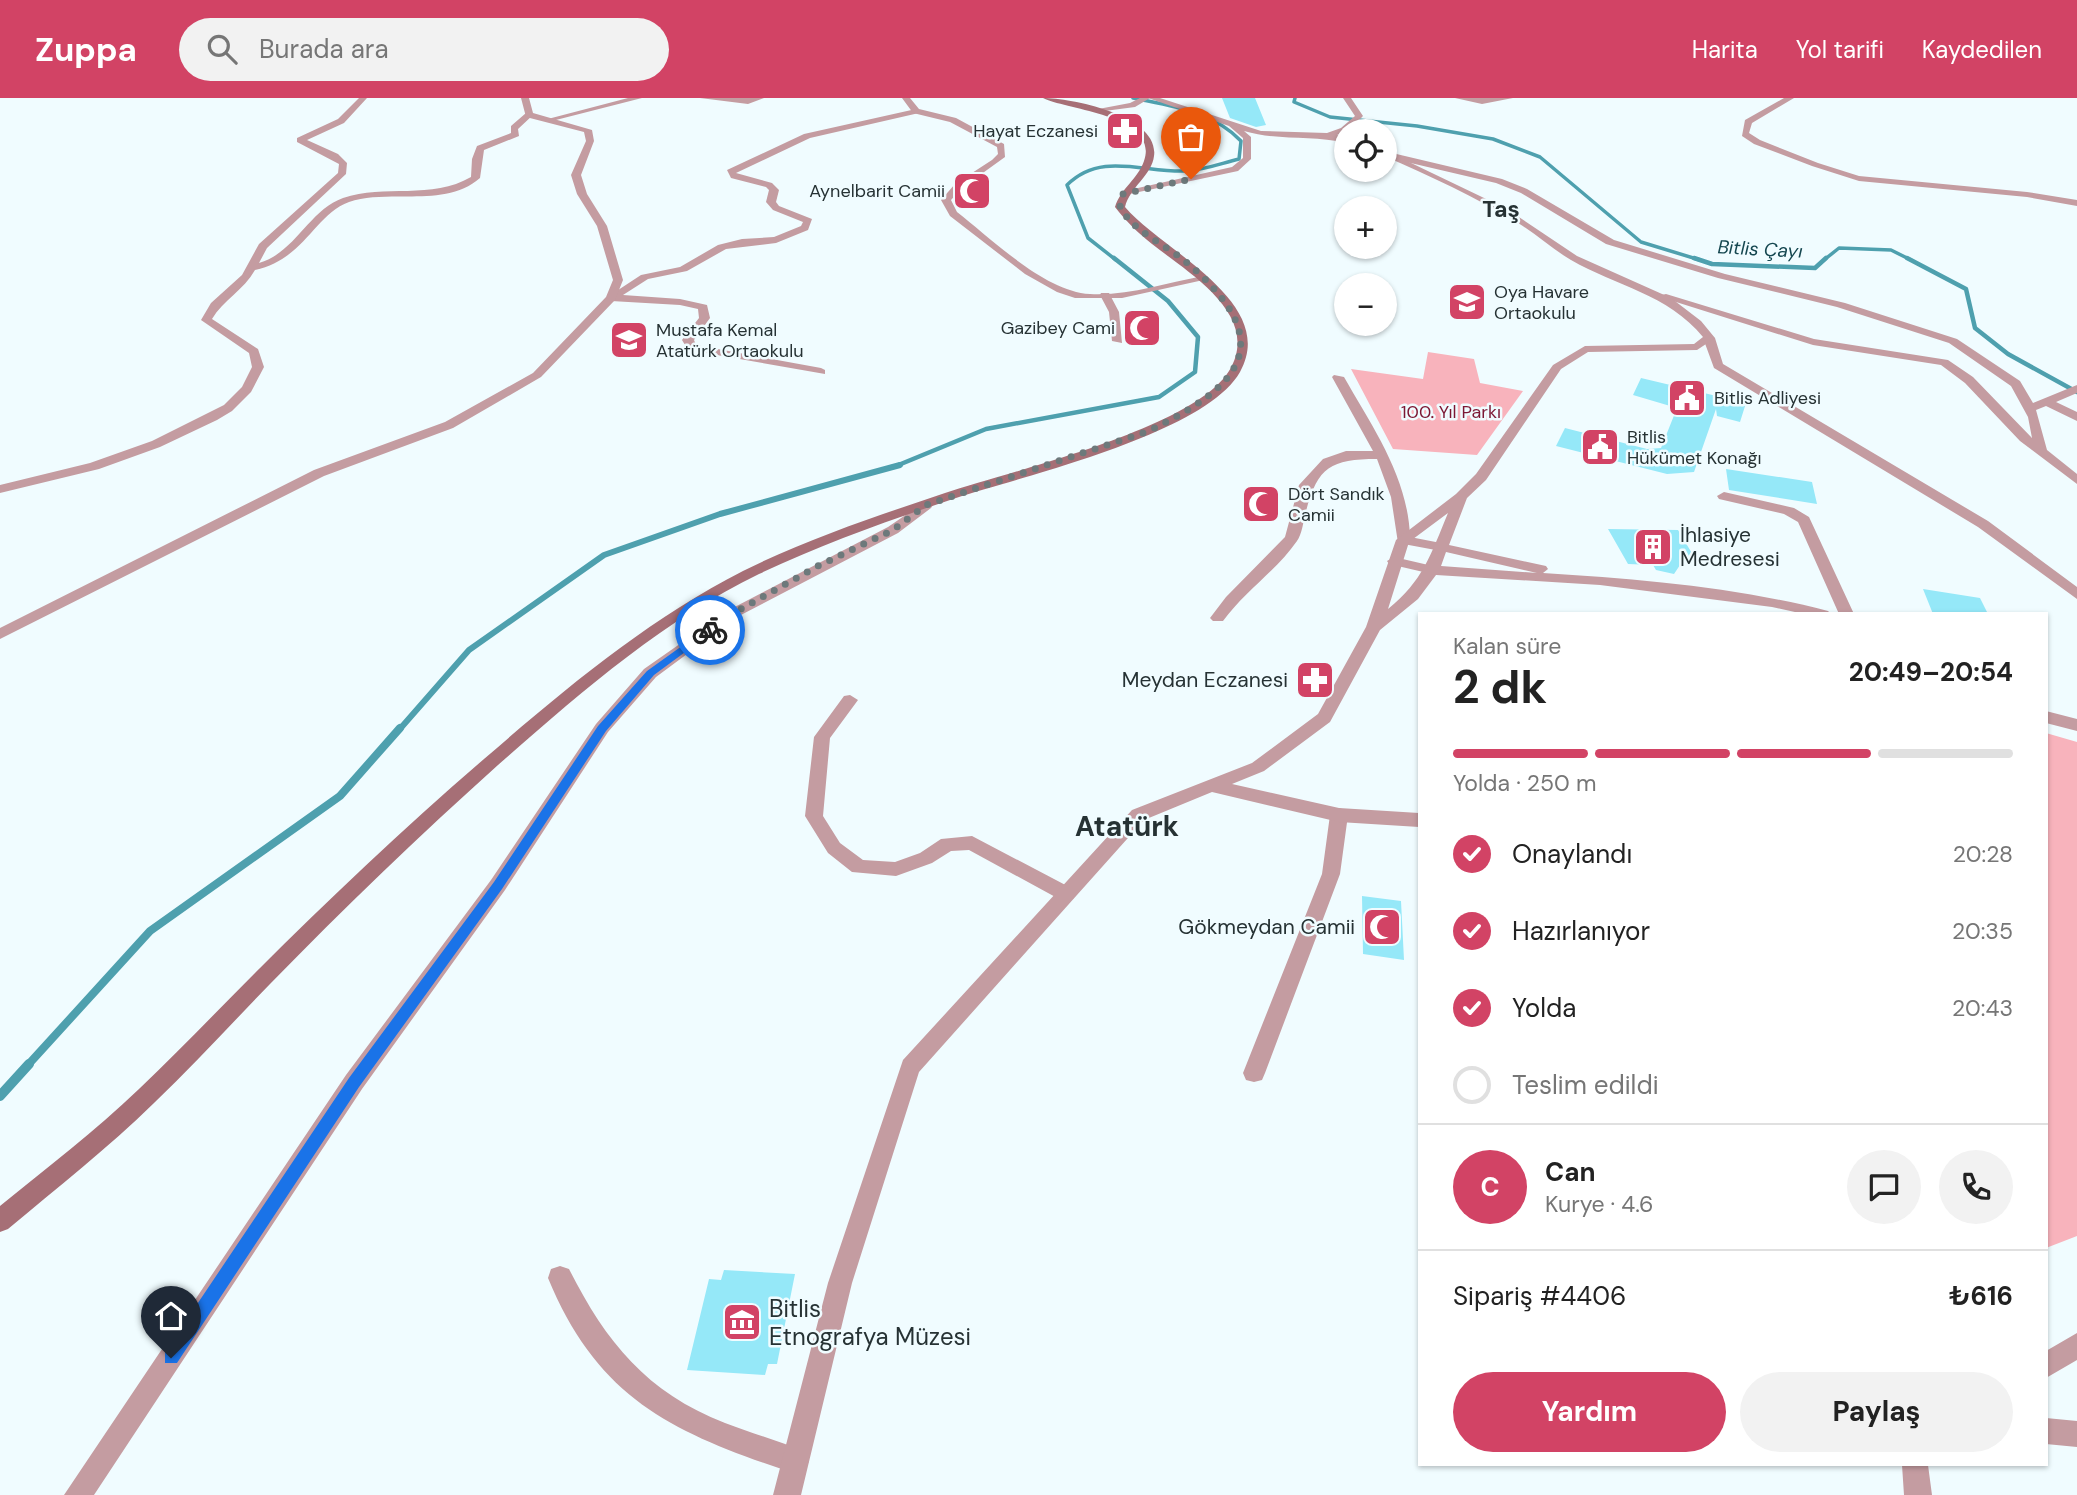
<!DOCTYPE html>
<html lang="tr">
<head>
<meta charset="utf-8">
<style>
  body { margin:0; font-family:"DM Sans",sans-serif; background:#f2f2f2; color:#222; height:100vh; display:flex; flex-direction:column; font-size:26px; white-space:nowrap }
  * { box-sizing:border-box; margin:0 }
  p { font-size:23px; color:#767676 }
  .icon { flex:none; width:38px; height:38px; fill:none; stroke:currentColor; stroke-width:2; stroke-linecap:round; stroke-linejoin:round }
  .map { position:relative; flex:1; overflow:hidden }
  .panel { position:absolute; left:1418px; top:514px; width:630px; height:854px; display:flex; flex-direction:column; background:#fff; border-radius:0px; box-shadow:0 2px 5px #0004 }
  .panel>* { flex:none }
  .controls { position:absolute; left:1334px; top:21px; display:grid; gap:14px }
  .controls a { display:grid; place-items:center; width:63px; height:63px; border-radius:50%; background:#fff; box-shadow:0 2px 5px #0004; font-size:35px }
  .pin { position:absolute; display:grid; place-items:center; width:60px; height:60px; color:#fff; margin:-72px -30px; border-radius:50% 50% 50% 0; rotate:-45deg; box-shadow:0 0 7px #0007 }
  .pin .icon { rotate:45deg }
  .courier { position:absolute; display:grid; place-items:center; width:70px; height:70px; margin:-35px; border:5px solid #1a73e8; border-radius:50%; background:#fff; color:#222; box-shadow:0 2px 9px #0007 }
  .headline em { font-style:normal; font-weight:700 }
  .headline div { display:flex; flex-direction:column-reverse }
  .headline { display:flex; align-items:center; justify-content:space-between; height:119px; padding:0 35px }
  h1 { font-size:46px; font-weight:700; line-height:52px }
  .bar { display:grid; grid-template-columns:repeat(4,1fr); gap:10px 7px; align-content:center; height:84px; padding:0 35px }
  .bar i { height:9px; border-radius:5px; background:#e0e0e0 }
  .bar .active { background:#d24365 }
  .bar p { grid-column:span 4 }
  .line { display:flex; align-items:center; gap:18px; padding:0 35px; border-top:2px solid #e0e0e0 }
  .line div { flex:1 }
  .round { display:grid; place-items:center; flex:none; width:74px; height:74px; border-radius:37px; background:#f2f2f2 }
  ol { padding:0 35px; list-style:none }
  li { display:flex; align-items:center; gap:21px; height:77px }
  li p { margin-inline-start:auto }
  li .icon { padding:7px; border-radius:50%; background:#d24365; color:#fff; stroke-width:4 }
  li:last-child { color:#767676 }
  li i { width:38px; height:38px; border:4px solid #e0e0e0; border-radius:50% }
  .cta { display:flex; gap:14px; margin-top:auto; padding:14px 35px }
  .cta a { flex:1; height:80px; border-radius:42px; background:#d24365; color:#fff; font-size:28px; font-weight:700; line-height:80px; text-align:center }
  .cta a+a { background:#f2f2f2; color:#222 }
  header { display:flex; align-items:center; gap:42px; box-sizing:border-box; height:98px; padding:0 35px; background:#d24365; color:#fff }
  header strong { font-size:33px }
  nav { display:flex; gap:38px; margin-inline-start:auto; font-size:24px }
  .search { width:490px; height:63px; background:#f2f2f2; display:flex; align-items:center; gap:18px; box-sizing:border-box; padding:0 24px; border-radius:38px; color:#767676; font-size:26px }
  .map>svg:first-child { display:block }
  .green { fill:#f8b3bc }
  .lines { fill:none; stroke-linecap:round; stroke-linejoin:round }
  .stream-far4 { stroke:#4ea0ae; stroke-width:3.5 }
  .stream-far3 { stroke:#4ea0ae; stroke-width:4.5 }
  .stream-far2 { stroke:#4ea0ae; stroke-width:6 }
  .stream-far1 { stroke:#4ea0ae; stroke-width:8 }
  .stream { stroke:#4ea0ae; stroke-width:10 }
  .building { fill:#95e8f8 }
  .minor { fill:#c49ca1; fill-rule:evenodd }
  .tertiary { fill:#c49ca1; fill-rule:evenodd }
  .secondary { fill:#a66f76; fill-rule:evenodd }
  .route { fill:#1a73e8 }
  .done { stroke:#6d797b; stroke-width:7; stroke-dasharray:0 12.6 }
  .labels { text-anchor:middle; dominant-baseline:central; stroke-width:5; stroke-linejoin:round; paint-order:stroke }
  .far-poi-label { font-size:18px; fill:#263234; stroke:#f0fcff; text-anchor:start }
  .far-park-label { font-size:18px; fill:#7c1733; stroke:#f0fcff }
  .far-water-label { font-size:19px; font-style:italic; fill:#154750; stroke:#f0fcff }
  .poi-label { font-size:21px; fill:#263234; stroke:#f0fcff; text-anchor:end }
  .far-district-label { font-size:23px; font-weight:bold; fill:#263234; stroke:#f0fcff }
  .near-poi-label { font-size:24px; fill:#263234; stroke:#f0fcff; text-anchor:start }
  .district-label { font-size:28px; font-weight:bold; fill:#263234; stroke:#f0fcff }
</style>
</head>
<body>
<header>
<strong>Zuppa</strong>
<div class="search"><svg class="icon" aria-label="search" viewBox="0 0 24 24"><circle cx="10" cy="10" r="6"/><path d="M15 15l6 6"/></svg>Burada ara</div>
<nav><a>Harita</a><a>Yol tarifi</a><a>Kaydedilen</a></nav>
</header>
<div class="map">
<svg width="2077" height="1397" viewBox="0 0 2077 1397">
  <rect width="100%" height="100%" fill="#f0fcff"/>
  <path class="green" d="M1428,254L1474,261L1480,285L1523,293L1477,357L1393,351L1351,271L1423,281Z
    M2046,635L2077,644V1138L2046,1150Z"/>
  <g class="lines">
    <path class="stream-far4" d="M1295,0L1294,4L1330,19L1417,28L1493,41L1540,59L1641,144L1700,162
      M1116,162L1088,140L1067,87C1101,53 1144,75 1186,73C1204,72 1222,65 1239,61L1241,43C1213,13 1171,8 1133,0
      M1824,162L1839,150L1891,152L1911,162"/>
    <path class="stream-far3" d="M1694,160L1712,166L1815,170L1826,160
      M1907,160L1966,191L1975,230L2008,256L2077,294
      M896,368L986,331L1159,299L1195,274L1198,239L1168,203L1114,160"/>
    <path class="stream-far2" d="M399,632L469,552L604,457L720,416L900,367"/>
    <path class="stream-far1" d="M27,968L150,833L340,698L400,630"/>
    <path class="stream" d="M0,998L29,966"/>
  </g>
  <path class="building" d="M1222,0H1255L1266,27L1256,29L1230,20Z
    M1127,219H1152L1157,241L1132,242Z
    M1641,280L1746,305L1740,324L1717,318L1716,311L1694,374L1667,376L1556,348L1565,330L1647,351L1661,350L1677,310L1633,297Z
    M1726,371L1812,384L1817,406L1729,392Z
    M1247,396L1273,397L1274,416L1248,415Z
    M1608,431L1678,432L1699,467H1680L1674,476L1656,472L1653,467L1628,466Z
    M1923,491L1980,500L1988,516H1933Z
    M1362,798L1401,803L1404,862L1363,856Z
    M724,1172L795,1176L777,1266H768L765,1277L687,1272L709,1181L721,1182Z"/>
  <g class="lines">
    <path class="minor" d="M359,0H367L344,25L307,42L338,56L347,65L346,76L267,150L259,165C295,155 309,112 343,100C384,86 432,102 471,79L472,61L477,48L511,35V28L526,15L533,17L518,31L519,38L484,52L480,80C445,111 389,90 349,104C314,117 305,161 255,172C244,192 223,202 212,221L258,251L264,269L251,294L232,313L217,322L160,349L99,371L0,395V387L90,365L152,343L224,307L242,289L252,269L249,255L201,222L211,205L242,177L259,146L338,75L339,66L297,44V40L338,21Z
      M628,0H642L548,24L544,22Z
      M700,0H764L748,6Z
      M1140,0H1150L1135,9L1097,14L1093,12L1130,5Z
      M1455,0H1513L1482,6Z
      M916,11L919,15L810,40L736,75L772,85L779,92L776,104L779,108L812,121L808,132L776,145L726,151L687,173L648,181L623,197L680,201L707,207L710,220L694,242L696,247L821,270L825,272V276L688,252L682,242L699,220L698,211L680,207L611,203L606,200L641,177L680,169L718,147L742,141L774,139L801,128L803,124L773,112L766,104L769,92L766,89L731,80L727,72L804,36Z
      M1388,54L1502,81L1527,91L1614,142L1725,176L1845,205L1957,241L2020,283L2033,305L2077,287V295L2056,304L2077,314V323L2046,308L2036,312L2047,352L2077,376V386L2020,343L1965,285L1941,267L1813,247L1657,198L1666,196L1814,241L1948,262L1973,279L2032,340L2028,319L2011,288L1949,245L1837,209L1718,180L1606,146L1521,95L1496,85L1385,59Z
      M1101,195H1109L1119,214L1122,245L1112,243L1109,214L1100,197Z
      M1705,238L1715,240L1723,266L1988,423L2077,489V501L1978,429L1714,270L1703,240Z
      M1334,277L1344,279C1373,330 1408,379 1410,439L1446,446L1448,449L1441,453L1398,445L1391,399L1377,361C1329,361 1317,370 1305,417C1303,425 1302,436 1297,443C1277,472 1245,493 1223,523H1213L1210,520L1226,499L1285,439L1299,387L1323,361L1346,353H1373L1332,279Z
      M1724,394L1794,410L1809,419L1854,516H1839L1798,424L1784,416L1719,401L1717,398Z
      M926,403L933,407L931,410L898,435L737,519L656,579L608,634L505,792L362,991L94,1397H64L346,977L491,782L596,626L644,571L727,513L888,429Z
      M1394,459L1437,469L1439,472L1432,476L1389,466L1387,463Z
      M850,597L858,602L830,640L823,718L840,745L863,762L895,764L920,755L941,741L972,738L1073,791L1075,796L1073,801H1059L969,752L951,753L932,765L896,778L852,774L828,755L805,718L814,639L844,598Z
      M1339,710L1345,712L1348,717L1340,776L1265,975L1262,982L1254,984L1246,982L1243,975L1322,776L1330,717L1333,712Z
      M560,1168L569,1171C606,1244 646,1294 725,1325C751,1335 779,1343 805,1354L809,1363L805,1372L796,1376C677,1336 599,1304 548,1180L551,1171Z
      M2077,1235V1262L2046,1280V1253Z
      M1902,1367H1928L1932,1397H1904Z"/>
    <path class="tertiary" d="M521,0H529L533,15L592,32L594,43L581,77L587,96L607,128L623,182L615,202L541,279L453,330L324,378L0,541V530L314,372L445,324L533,275L606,199L613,182L597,128L577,96L571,77L586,43L584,34L526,19Z
      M902,0H910L919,11L956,20L1004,46L1005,59L962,90L951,102L957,114C993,142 1044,193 1090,196C1128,198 1166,185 1203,178L1208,181L1122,200H1075L1057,194L1025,176L950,118L941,102L955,86L992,62L998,56L997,49L950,24L913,15Z
      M1148,0H1160L1261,33L1327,35L1341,30L1355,18L1343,0H1351L1363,18L1348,33L1337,37L1346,39V45C1312,37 1277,43 1244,33L1251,39V61L1238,73L1120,98V94L1232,69L1243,60V40L1229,28Z
      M1784,0H1794L1752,25L1749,35L1760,42L1818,65L1859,78L2027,94L2077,102V108L2027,99L1859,83L1812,68L1754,46L1742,38L1745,22Z
      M1384,52L1507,111L1577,158L1671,200L1701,223L1715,240L1697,252L1588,254L1561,271L1486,382L1467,400L1449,447L1546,468L1548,471L1543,475C1638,481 1736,489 1828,513L1831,516H1804L1772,509L1600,487L1436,477L1418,501L1380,532L1330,624L1264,673L1232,686L1339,710L1419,715V729L1339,724L1212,694L1144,722L919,974L852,1185L801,1397H773L828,1185L903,962L1132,712L1252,665L1318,616L1366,529L1396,442L1456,396L1476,376L1553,267L1585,248L1694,246L1703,239C1668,196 1616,188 1571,162C1552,151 1536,136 1518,125C1476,99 1430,78 1384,58ZM1448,415C1431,456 1423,483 1388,511L1409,444ZM1446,454L1537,475L1441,468Z
      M2046,613L2077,621V633L2046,625Z
      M2046,1320L2077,1323V1349L2046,1346Z"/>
    <path class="secondary" d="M1043,0C1072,0 1160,18 1154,58C1152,77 1130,89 1125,109C1161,152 1279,204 1240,274C1205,336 1023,378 956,400C890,422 822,446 759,476C662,523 579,596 498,667C420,737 344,810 270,886C232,925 194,967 154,1005C108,1050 57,1090 8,1131L0,1134V1108C47,1070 95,1033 139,991C179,953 217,913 256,874C329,801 405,729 484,661C565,591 647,522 743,473C807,441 877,418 945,395C1011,373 1193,331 1229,273C1263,217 1187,174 1152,146C1138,135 1126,123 1115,109C1121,90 1138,81 1144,63C1160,17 1066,12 1043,0Z"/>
  </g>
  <path class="route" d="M707,530L715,532L654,577L606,633L502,791L359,989L177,1265H165V1254L349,980L494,784L598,628L647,573Z"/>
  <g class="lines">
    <path class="done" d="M710,532L732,516L818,468L893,432L926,407L1146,334C1243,288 1281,244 1185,163C1163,145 1134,134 1120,109L1123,96L1191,81"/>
  </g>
  <defs>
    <symbol id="pharmacy-square" viewBox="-11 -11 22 22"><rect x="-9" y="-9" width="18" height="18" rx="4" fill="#d24365" stroke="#f0fcff"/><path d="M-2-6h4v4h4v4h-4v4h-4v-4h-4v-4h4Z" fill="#fff"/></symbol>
    <symbol id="mosque-square" viewBox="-11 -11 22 22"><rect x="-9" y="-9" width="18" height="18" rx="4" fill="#d24365" stroke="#f0fcff"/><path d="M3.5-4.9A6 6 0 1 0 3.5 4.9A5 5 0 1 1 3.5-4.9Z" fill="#fff"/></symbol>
    <symbol id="school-square" viewBox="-11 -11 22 22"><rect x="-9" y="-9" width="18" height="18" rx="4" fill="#d24365" stroke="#f0fcff"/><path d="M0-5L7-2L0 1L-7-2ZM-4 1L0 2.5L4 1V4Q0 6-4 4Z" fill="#fff"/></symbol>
    <symbol id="civic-square" viewBox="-11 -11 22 22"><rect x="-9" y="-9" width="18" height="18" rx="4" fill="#d24365" stroke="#f0fcff"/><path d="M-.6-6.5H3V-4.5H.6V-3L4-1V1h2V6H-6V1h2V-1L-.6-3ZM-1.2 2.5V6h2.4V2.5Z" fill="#fff"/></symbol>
    <symbol id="building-square" viewBox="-11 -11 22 22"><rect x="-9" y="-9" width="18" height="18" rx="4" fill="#d24365" stroke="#f0fcff"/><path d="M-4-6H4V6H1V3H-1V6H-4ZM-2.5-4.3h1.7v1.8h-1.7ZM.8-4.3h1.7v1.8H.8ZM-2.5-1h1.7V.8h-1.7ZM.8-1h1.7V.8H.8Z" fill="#fff"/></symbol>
    <symbol id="museum-square" viewBox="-11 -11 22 22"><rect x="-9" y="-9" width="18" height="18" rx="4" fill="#d24365" stroke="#f0fcff"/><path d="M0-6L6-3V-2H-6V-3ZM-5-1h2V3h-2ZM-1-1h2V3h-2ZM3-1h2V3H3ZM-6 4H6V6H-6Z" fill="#fff"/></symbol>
  </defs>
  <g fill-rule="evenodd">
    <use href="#pharmacy-square" x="1103" y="11" width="44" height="44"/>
    <use href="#mosque-square" x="950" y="71" width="44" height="44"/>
    <use href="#school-square" x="1445" y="182" width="44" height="44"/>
    <use href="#mosque-square" x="1120" y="208" width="44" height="44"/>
    <use href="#school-square" x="607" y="220" width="44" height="44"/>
    <use href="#civic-square" x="1665" y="278" width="44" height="44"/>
    <use href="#civic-square" x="1578" y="327" width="44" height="44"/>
    <use href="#mosque-square" x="1239" y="384" width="44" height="44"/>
    <use href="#building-square" x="1631" y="427" width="44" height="44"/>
    <use href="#pharmacy-square" x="1293" y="560" width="44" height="44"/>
    <use href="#mosque-square" x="1360" y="807" width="44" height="44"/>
    <use href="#museum-square" x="720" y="1202" width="44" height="44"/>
  </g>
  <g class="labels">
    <g class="far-poi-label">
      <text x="1098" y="33" text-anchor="end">Hayat Eczanesi</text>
      <text x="945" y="93" text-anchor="end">Aynelbarit Camii</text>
      <text x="1494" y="194">Oya Havare<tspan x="1494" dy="21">Ortaokulu</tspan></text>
      <text x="1115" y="230" text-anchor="end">Gazibey Cami</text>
      <text x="656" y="232">Mustafa Kemal<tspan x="656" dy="21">Atatürk Ortaokulu</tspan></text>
      <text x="1714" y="300">Bitlis Adliyesi</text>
      <text x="1627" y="339">Bitlis<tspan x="1627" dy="21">Hükümet Konağı</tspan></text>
      <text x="1288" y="396">Dört Sandık<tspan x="1288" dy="21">Camii</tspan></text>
    </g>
    <g class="far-park-label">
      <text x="1451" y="314">100. Yıl Parkı</text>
    </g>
    <g class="far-water-label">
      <text transform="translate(1760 151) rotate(3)">Bitlis Çayı</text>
    </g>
    <g class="poi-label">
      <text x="1680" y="437" text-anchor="start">İhlasiye<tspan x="1680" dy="24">Medresesi</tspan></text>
      <text x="1288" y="582">Meydan Eczanesi</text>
      <text x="1355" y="829">Gökmeydan Camii</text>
    </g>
    <g class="far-district-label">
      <text x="1501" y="111">Taş</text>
    </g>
    <g class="near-poi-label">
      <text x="769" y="1210">Bitlis<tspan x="769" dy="28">Etnografya Müzesi</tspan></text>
    </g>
    <g class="district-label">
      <text x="1127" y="728">Atatürk</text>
    </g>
  </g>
</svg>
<div class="controls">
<a><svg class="icon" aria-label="locate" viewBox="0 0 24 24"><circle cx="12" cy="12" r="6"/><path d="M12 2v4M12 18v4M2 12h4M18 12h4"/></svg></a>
<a>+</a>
<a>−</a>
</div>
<div class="pin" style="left:1191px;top:81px;background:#ea580c"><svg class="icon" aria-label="bag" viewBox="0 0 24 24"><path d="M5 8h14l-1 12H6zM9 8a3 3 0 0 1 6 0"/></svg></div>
<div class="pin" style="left:171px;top:1260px;background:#1f2937"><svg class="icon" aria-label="home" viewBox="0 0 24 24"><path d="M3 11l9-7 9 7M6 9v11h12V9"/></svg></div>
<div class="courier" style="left:710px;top:532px"><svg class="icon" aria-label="bike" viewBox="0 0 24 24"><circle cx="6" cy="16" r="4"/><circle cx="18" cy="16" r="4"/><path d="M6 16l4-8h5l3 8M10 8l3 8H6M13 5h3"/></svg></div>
<section class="panel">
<div class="headline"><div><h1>2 dk</h1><p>Kalan süre</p></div><em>20:49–20:54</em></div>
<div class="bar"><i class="active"></i><i class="active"></i><i class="active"></i><i></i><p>Yolda · 250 m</p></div>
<ol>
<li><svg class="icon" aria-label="check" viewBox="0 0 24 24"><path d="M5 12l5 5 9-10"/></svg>Onaylandı<p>20:28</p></li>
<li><svg class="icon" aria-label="check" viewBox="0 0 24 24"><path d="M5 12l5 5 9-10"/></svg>Hazırlanıyor<p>20:35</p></li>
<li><svg class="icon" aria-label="check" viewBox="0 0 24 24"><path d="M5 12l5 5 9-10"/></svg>Yolda<p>20:43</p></li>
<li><i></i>Teslim edildi</li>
</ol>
<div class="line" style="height:126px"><b class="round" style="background:#d24365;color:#fff">C</b><div><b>Can</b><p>Kurye · 4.6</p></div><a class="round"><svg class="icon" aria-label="chat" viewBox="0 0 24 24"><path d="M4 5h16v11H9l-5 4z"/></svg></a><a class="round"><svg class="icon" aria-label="phone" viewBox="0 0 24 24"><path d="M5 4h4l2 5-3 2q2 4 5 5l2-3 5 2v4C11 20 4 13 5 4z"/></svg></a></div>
<div class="line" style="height:91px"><div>Sipariş #4406</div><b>₺616</b></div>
<div class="cta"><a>Yardım</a><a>Paylaş</a></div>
</section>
</div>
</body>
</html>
